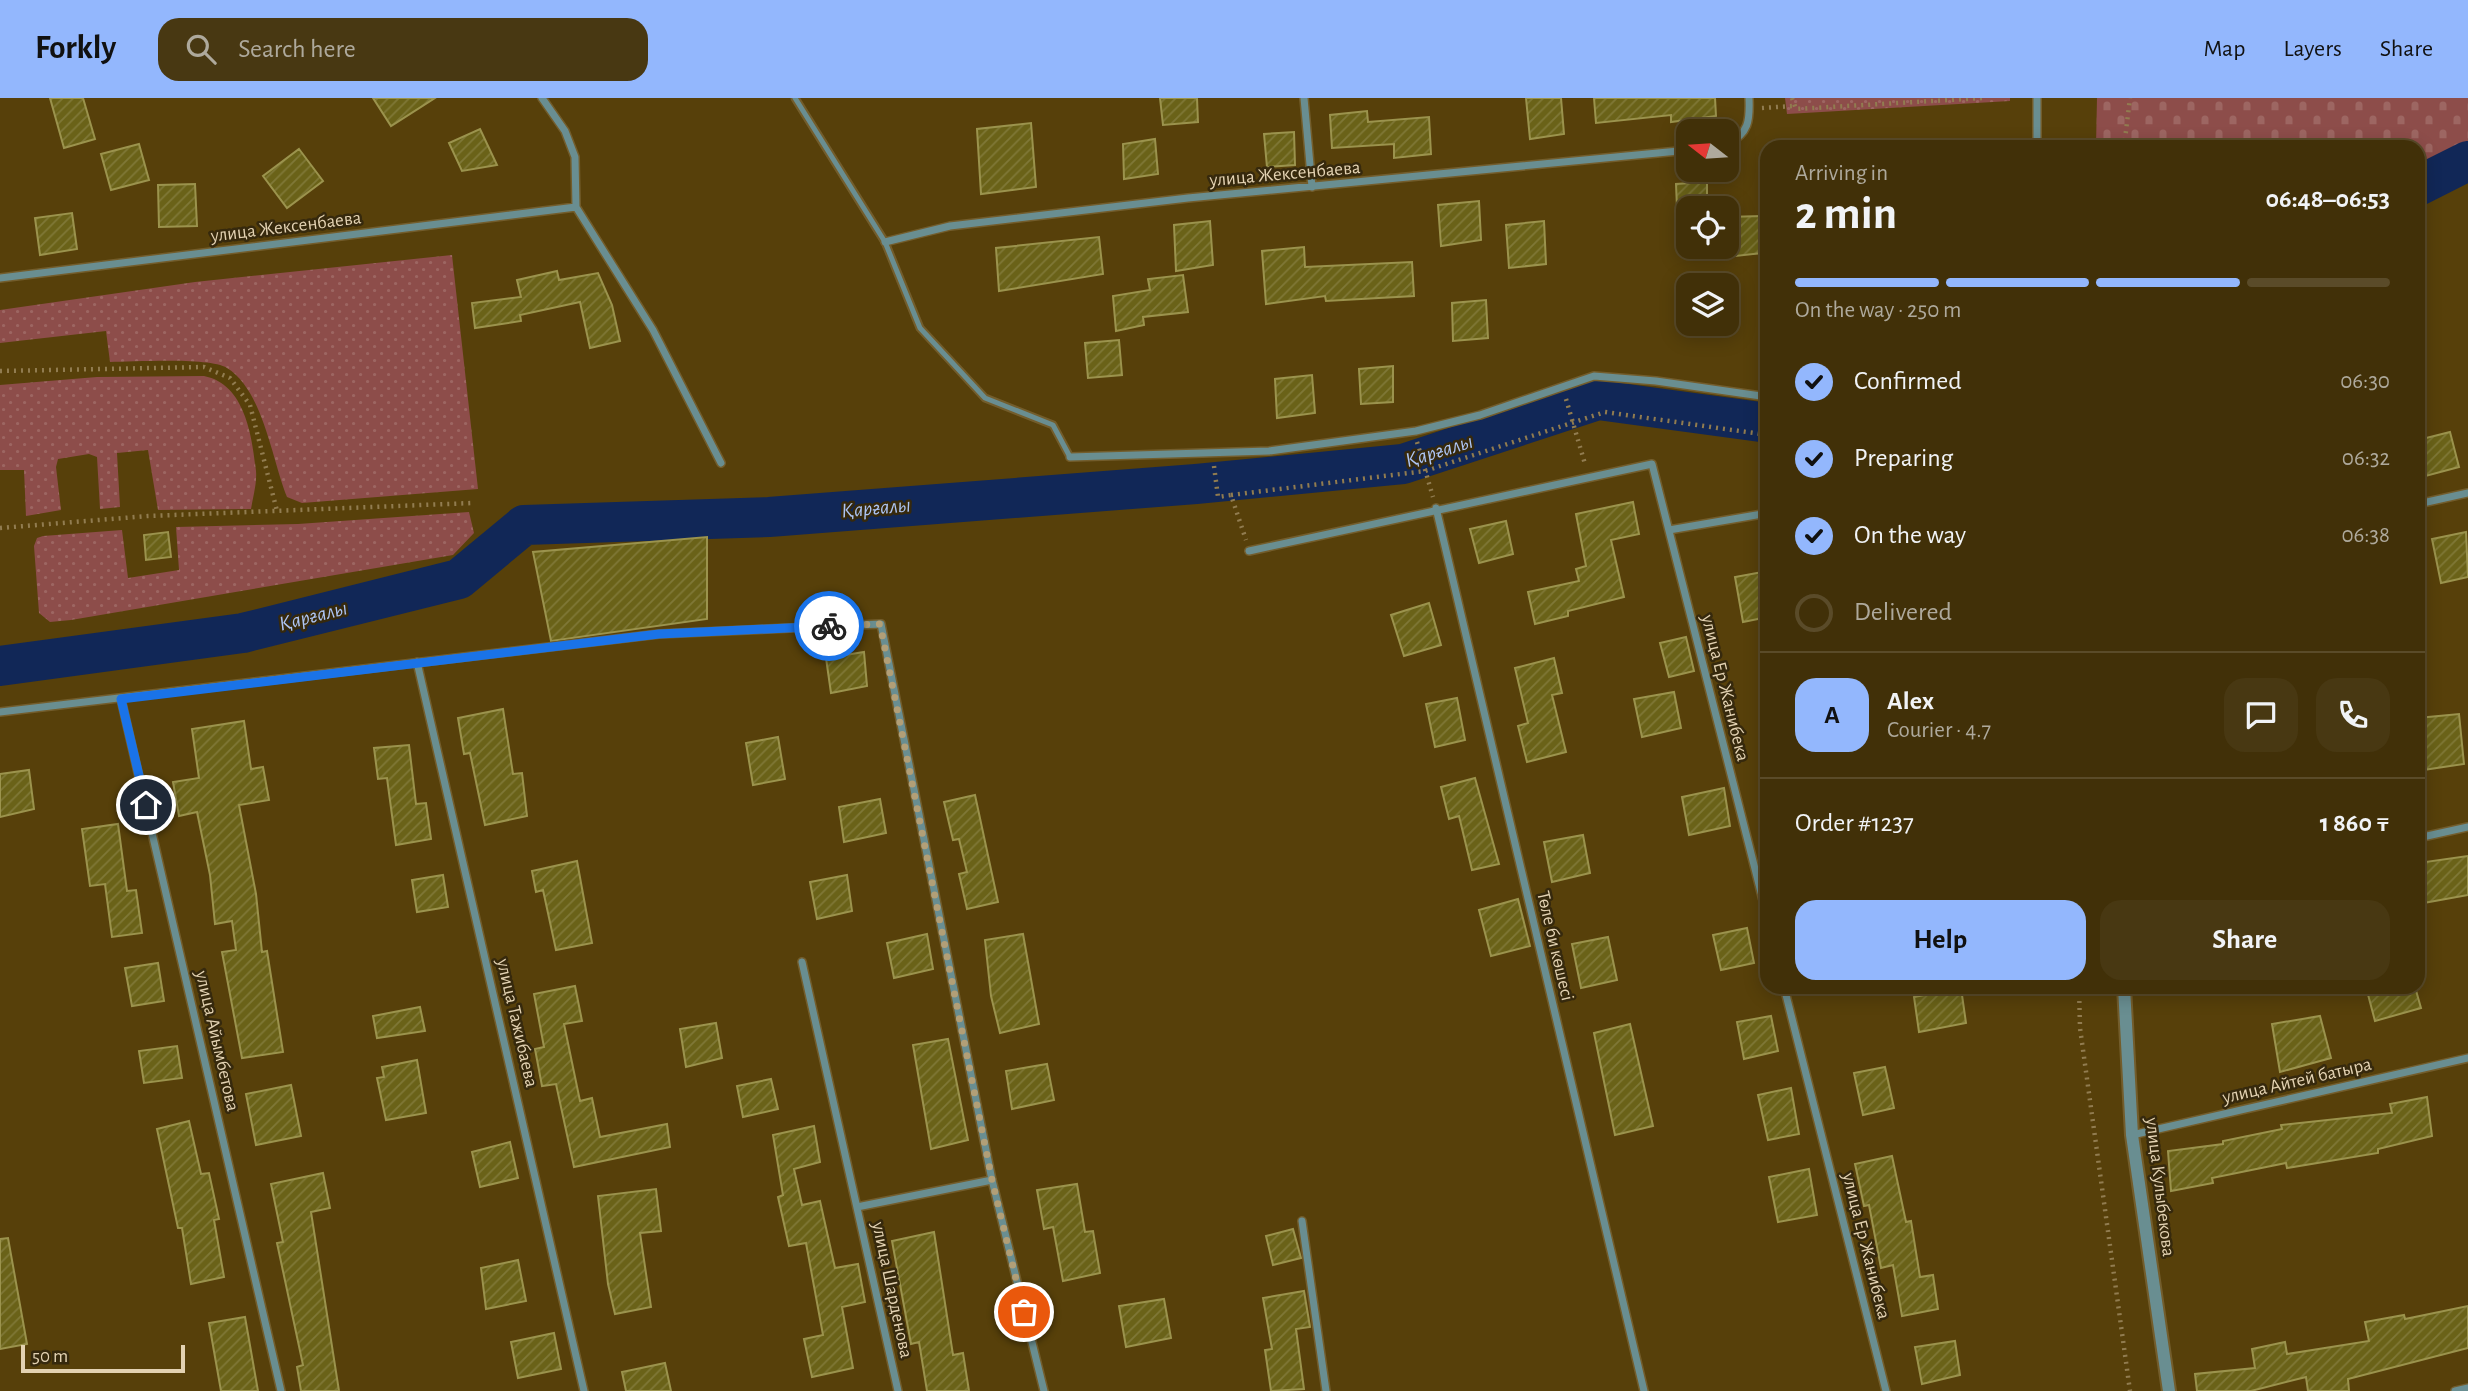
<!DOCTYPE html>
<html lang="en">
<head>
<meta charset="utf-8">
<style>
  body { margin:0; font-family:"Alegreya Sans",sans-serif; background:#483812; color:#f1f3f6; height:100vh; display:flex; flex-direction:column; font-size:26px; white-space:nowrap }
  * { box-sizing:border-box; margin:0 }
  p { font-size:23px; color:#aea99c }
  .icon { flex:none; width:38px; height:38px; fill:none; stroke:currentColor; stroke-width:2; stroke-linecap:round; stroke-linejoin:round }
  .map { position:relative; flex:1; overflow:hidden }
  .drawer { position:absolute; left:1760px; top:42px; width:665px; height:854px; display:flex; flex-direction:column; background:#413008; border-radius:21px; box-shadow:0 4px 18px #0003,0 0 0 2px #5a4b29 }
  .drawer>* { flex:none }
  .needle { width:46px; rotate:287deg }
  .buttons { position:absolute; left:1676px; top:21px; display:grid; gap:14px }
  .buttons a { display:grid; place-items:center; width:63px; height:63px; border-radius:14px; background:#413008; box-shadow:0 4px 18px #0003,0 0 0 2px #5a4b29; font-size:35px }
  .scale { position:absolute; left:21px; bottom:18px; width:164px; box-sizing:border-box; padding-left:7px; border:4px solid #e3d2b2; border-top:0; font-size:19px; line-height:24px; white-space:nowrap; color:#e3d2b2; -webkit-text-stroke:5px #36290d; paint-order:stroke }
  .pin { position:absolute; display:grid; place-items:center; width:60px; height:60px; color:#fff; margin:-30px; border:4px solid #fff; border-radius:50%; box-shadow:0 2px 7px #0007 }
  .courier { position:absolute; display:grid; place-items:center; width:70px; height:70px; margin:-35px; border:5px solid #1a73e8; border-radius:50%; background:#fff; color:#222; box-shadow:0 2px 9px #0007 }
  .overview em { font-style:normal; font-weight:700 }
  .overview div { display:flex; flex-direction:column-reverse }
  .overview { display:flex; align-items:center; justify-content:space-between; height:119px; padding:0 35px }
  h1 { font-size:46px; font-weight:700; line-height:52px }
  .bar { display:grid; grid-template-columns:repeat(4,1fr); gap:10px 7px; align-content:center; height:84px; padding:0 35px }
  .bar i { height:9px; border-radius:5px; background:#5a4b29 }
  .bar .current { background:#93b7fd }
  .bar p { grid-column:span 4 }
  .line { display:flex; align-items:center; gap:18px; padding:0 35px; border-top:2px solid #5a4b29 }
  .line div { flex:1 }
  .round { display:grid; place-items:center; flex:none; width:74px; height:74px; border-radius:21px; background:#483812 }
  ol { padding:0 35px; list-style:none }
  li { display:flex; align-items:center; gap:21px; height:77px }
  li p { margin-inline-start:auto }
  li .icon { padding:7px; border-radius:50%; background:#93b7fd; color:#111; stroke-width:4 }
  li:last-child { color:#aea99c }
  li i { width:38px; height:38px; border:4px solid #5a4b29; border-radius:50% }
  .action { display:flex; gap:14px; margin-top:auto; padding:14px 35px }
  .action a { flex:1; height:80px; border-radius:21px; background:#93b7fd; color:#111; font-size:28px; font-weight:700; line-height:80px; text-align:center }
  .action a+a { background:#483812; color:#f1f3f6 }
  header { display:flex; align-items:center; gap:42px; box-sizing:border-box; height:98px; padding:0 35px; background:#93b7fd; color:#111 }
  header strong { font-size:33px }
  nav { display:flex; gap:38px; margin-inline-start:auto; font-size:24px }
  .search { width:490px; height:63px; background:#483812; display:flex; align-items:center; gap:18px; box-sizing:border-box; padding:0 24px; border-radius:21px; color:#aea99c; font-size:26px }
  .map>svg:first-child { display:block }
  .green { fill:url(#green-dots) }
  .cemetery { fill:url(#cemetery-stones) }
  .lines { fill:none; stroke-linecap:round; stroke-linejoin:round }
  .river { stroke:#112757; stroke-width:40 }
  .building { fill:url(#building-hatch); stroke:#9b934d; stroke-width:2 }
  .service-casing { stroke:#735d2c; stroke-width:9 }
  .minor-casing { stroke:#735d2c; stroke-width:10 }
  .tertiary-casing { stroke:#735d2c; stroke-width:16 }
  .path { stroke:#917c50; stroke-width:4.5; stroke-dasharray:2 5; stroke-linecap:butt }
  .service { stroke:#698e91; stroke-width:5 }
  .minor { stroke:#698e91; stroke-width:7 }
  .tertiary { stroke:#698e91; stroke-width:12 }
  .done { stroke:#b29f77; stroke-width:7; stroke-dasharray:0 12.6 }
  .route { stroke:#1a73e8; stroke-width:9 }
  .labels { text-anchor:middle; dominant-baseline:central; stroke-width:5; stroke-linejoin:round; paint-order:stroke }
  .street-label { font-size:19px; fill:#e3d2b2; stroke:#36290d }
  .water-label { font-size:21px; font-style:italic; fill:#adc5f5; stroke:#36290d }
</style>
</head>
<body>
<header>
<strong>Forkly</strong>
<div class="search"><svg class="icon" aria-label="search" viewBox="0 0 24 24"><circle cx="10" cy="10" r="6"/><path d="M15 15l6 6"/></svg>Search here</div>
<nav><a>Map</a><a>Layers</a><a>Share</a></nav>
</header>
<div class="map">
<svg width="2468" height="1293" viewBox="0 0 2468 1293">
  <defs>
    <pattern id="green-dots" width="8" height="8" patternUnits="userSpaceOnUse" patternTransform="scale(1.75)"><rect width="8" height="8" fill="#8d4d4a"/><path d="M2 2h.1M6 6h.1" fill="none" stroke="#9d6662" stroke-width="1.8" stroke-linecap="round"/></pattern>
    <pattern id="cemetery-stones" width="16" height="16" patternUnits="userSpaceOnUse" patternTransform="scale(1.75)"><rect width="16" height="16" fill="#8d4d4a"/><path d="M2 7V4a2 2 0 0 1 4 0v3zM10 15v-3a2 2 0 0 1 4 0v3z" fill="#9d6662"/></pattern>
    <pattern id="building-hatch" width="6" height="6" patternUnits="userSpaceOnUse" patternTransform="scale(1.75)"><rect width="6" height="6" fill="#6a6218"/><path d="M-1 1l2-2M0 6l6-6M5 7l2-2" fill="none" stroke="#7f7837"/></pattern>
  </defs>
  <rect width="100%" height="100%" fill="#57400a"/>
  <path class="green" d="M1785,0H2010V3L1787,16Z
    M452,157L478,391L302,405L287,399C272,362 263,292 227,270C209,259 134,264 110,264L106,233L0,245V212L195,184Z
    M204,278C245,286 252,338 256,373C257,385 253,399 251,411L158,412L148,352L117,355L120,409L100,411L97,359L89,356L58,361L56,369L61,412L26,418L24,372H0V287L97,279Z
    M469,414L474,435L453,457L71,522L50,524L39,515L34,448L37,440L43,438L122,432L128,480L179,472L176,429L298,426Z"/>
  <path class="cemetery" d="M2097,0H2468V45L2419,70L2418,49H2096Z"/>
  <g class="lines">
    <path class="river" d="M2418,88L2468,63
      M0,568L243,535L459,481L524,427L769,419L1196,386L1403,366L1598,302L1768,325"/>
  </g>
  <path class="building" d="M50,0H83L95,41L64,50Z
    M373,0H435L391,28Z
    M1160,0H1197L1198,24L1163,27Z
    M1526,0H1561L1564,36L1530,41Z
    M1594,0H1715L1716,18L1671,24V17L1596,25Z
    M1367,13L1368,24L1429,19L1431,56L1394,60V46L1332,50L1330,17Z
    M1031,25L1036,89L981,96L977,31Z
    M480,31L497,67L462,73L449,45Z
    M1294,34L1295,67L1267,69L1264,36Z
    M1155,41L1158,76L1124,81L1123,46Z
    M139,46L149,82L111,92L101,56Z
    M299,51L323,83L287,110L263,78Z
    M1707,84V110H1677L1676,86Z
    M195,86L197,128L159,129L158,87Z
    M1479,103L1481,142L1441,148L1438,107Z
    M72,115L77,151L40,157L35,120Z
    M1761,118L1762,155L1727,159V119Z
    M1210,123L1213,167L1176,173L1174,127Z
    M1544,123L1546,166L1509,170L1506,127Z
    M1099,139L1103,176L999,193L996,150Z
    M1304,149L1305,169L1412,164L1414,198L1326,203L1325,198L1266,206L1262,153Z
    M557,173L559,182L598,175L612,207L620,243L590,250L580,204L520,217L521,223L475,230L472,205L521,199L517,182Z
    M1183,177L1188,214L1143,219L1144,227L1116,233L1113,198L1150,192L1148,181Z
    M1486,202L1488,240L1453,243L1452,205Z
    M1119,242L1122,277L1088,280L1085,245Z
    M1393,268V304L1361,306L1359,271Z
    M1312,277L1315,315L1277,320L1275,281Z
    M2450,334L2459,369L2418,380V342Z
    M1633,404L1639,436L1611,442L1624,499L1568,513V518L1535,526L1528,494L1579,483L1576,471L1586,468L1576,416Z
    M1506,423L1513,456L1479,465L1470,431Z
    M168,434L171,459L146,462L144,437Z
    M2466,434L2468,479L2441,485L2432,441Z
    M707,439V521L551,543L533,454Z
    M1768,473V519L1743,524L1735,479Z
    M1429,505L1441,547L1404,558L1391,517Z
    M1686,539L1694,573L1669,579L1660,545Z
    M864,554L867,588L831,595L826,560Z
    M1554,560L1562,595L1552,597L1566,654L1527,664L1518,628L1528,625L1515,570Z
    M1674,594L1681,630L1642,639L1634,601Z
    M1457,600L1465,642L1435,649L1426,606Z
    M503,611L513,676L522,675L527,718L485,727L470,655L464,656L458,620Z
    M2459,616L2464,666L2423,672L2418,620Z
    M244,623L251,671L263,669L269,702L239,707L256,796L262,854L267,853L283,954L242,960L222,854L236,852L232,823L215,826L210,777L197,714L179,718L173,684L199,680L192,631Z
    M778,639L785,681L753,687L746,645Z
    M409,647L416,706L426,705L431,741L396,747L387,680L378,681L374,650Z
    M29,672L34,711L0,719V676Z
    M1475,680L1499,766L1472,772L1459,718L1449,721L1441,689Z
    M1724,690L1730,728L1689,737L1682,699Z
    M975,697L998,804L967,811L959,776L967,774L959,741L953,742L944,704Z
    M880,701L886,735L844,744L839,709Z
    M118,726L127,793L136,792L142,835L112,839L105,786L90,788L82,731Z
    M1583,737L1590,775L1552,784L1544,744Z
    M2468,758V797L2418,806V765Z
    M577,763L592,845L556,852L543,792L536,794L532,773Z
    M443,777L448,809L417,814L412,782Z
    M847,777L852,813L817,821L810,784Z
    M1518,801L1530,848L1491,858L1479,812Z
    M1747,830L1754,865L1721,872L1713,837Z
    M927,836L933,871L894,880L887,845Z
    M1023,836L1039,926L1000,935L991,898L985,842Z
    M1608,839L1617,882L1581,890L1572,846Z
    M158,865L164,903L132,908L125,870Z
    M575,888L582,923L564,926L580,1003L592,1000L600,1039L667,1026L670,1049L574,1069L556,986L542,988L535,951L544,949L534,896Z
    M2366,889H2415L2421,910L2375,923Z
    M1961,890L1966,925L1919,934L1914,899Z
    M420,909L425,933L377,940L373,918Z
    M1771,918L1778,953L1744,961L1737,924Z
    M2320,918L2331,960L2280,974L2272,926Z
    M716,925L722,960L686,969L680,931Z
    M1630,926L1653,1028L1615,1037L1594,935Z
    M948,941L968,1042L931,1051L913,947Z
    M177,948L182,980L144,985L139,953Z
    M417,962L426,1015L386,1022L377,980L384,979L382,969Z
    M1047,966L1054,1002L1012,1011L1006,973Z
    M1885,969L1894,1010L1863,1017L1854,975Z
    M771,981L778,1011L743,1019L737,988Z
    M291,987L301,1038L256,1047L246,996Z
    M1791,990L1799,1036L1768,1042L1758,997Z
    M2427,999L2432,1038L2378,1051V1055L2287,1070L2286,1065L2212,1080L2213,1085L2171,1093L2168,1053L2223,1046V1043L2282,1031L2281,1027L2392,1015L2390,1006Z
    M189,1023L201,1076L209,1075L219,1121L214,1122L224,1179L191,1186L182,1130H178L157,1031Z
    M814,1028L820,1064L794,1071L802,1107L820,1103L835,1170L858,1166L865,1204L842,1209L853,1270L812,1279L804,1241L823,1237L806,1145L789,1148L778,1099L783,1097L773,1037Z
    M510,1044L518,1080L480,1089L472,1054Z
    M1892,1058L1906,1124L1911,1123L1920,1179L1933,1177L1938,1211L1902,1218L1893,1167L1881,1170L1869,1107L1864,1108L1855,1066Z
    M1809,1071L1817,1117L1778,1124L1769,1079Z
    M323,1075L330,1110L311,1114L339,1293H301L297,1269L303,1267L277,1145L283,1144L271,1086Z
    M1077,1086L1085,1134L1093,1133L1100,1175L1063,1183L1053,1129L1044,1131L1037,1092Z
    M656,1091L661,1133L640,1135L651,1209L615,1216L608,1186L598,1098Z
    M1293,1131L1301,1160L1273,1167L1266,1138Z
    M934,1134L953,1257L963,1255L969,1293H927L919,1244L911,1246L892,1143Z
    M8,1140L27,1246L0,1251V1141Z
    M518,1162L526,1203L486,1211L481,1170Z
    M1304,1193L1310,1229L1296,1231L1304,1291L1271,1293L1265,1252L1272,1251L1263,1200Z
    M1164,1201L1171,1240L1126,1249L1119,1208Z
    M2468,1208V1250L2348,1281L2349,1293H2308L2306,1279L2251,1293H2197L2195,1276L2255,1270L2252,1251L2285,1244L2287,1256L2369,1243L2365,1224L2404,1217L2405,1221Z
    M245,1219L258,1293H221L209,1225Z
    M554,1235L561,1271L518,1280L511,1244Z
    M1955,1243L1960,1277L1922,1286L1915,1249Z
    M665,1265L671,1293H626L622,1274Z"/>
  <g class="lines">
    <defs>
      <path id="service" d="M795,0L885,144L920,230L985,300L1053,327L1070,359"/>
      <path id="minor" d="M542,0L565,33L575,59L576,109L653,232L721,365
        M1304,0L1312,89
        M1727,46C1749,36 1750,22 1749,0
        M2037,49V0
        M885,144L950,128L1188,100L1689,52
        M0,180L576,109
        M1070,359L1269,353L1416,333L1480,317L1594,278L1656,283L1768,299
        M2418,406L2468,395
        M1436,410L1644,1293
        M1669,432L1768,415
        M1249,453L1652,366L1768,822
        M417,564L584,1293
        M121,601L281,1293
        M0,614L659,536L881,526L992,1082L1044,1293
        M2418,740L2468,729
        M802,864L898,1293
        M1784,889L1886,1293
        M2132,1037L2468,960
        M857,1109L992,1082
        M1302,1123L1326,1293
        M2455,1293L2468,1290"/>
      <path id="tertiary" d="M2124,889L2132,1037L2169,1293"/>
    </defs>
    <use href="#service" class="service-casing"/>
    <use href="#minor" class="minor-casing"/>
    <use href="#tertiary" class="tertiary-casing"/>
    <path class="path" d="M1792,0L1796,11L1983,0
      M1762,10L1793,8
      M2124,49L2130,0
      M0,273L204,269L230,280L250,307L277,413
      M1566,301L1585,366
      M1417,344L1433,399
      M1214,368L1218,399L1231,397L1246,442
      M1231,397L1425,373L1605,314L1768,337
      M0,430L148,418L472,405
      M2079,889L2080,930L2130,1293"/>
    <use href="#service" class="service"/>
    <use href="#minor" class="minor"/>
    <use href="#tertiary" class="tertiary"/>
  </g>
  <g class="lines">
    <path class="done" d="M829,528L880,526L992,1082L1024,1214"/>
    <path class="route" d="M146,707L121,601L659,536L829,528"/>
  </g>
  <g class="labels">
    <g class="street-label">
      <text transform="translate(1285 76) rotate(-5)">улица Жексенбаева</text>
      <text transform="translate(286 129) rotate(-7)">улица Жексенбаева</text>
      <text transform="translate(1725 590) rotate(76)">улица Ер Жанибека</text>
      <text transform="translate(1555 848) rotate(77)">Төле би көшесі</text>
      <text transform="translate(517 925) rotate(77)">улица Тажибаева</text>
      <text transform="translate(217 943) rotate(77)">улица Айымбетова</text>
      <text transform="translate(2297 983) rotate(-13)">улица Айтей батыра</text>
      <text transform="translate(2160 1089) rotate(83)">улица Кулыбекова</text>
      <text transform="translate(1866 1148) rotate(76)">улица Ер Жанибека</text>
      <text transform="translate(892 1192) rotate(78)">улица Шарденова</text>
    </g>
    <g class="water-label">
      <text transform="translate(1439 353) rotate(-17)">Қарғалы</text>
      <text transform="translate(876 410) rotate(-5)">Қарғалы</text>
      <text transform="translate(313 518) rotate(-14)">Қарғалы</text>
    </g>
  </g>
</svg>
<div class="buttons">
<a><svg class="needle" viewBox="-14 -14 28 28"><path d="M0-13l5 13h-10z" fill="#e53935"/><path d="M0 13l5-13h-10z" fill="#aea99c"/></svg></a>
<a><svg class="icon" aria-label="locate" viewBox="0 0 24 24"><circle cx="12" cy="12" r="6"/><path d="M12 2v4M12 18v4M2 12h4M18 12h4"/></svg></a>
<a><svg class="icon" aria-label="layers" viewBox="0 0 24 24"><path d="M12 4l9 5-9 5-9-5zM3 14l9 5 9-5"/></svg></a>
</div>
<div class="scale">50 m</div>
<div class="pin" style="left:1024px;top:1214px;background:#ea580c"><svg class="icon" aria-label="bag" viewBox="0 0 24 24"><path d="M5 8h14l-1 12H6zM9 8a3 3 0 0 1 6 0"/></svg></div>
<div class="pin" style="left:146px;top:707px;background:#1f2937"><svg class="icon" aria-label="home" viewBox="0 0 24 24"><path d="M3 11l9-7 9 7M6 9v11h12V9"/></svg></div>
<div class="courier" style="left:829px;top:528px"><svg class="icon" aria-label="bike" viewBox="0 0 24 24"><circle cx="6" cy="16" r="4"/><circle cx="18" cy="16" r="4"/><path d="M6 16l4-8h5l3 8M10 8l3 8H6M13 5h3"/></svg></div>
<section class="drawer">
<div class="overview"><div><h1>2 min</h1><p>Arriving in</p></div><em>06:48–06:53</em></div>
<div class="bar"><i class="current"></i><i class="current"></i><i class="current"></i><i></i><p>On the way · 250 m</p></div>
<ol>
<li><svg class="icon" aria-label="check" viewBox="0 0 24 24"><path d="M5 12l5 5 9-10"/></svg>Confirmed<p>06:30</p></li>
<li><svg class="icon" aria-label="check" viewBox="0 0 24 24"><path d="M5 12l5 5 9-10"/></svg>Preparing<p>06:32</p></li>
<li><svg class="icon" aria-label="check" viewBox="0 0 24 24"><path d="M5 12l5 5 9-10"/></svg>On the way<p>06:38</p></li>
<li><i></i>Delivered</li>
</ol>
<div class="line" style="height:126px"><b class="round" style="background:#93b7fd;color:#111">A</b><div><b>Alex</b><p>Courier · 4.7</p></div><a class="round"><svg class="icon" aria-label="chat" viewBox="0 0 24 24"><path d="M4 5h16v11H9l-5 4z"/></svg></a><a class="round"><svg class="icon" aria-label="phone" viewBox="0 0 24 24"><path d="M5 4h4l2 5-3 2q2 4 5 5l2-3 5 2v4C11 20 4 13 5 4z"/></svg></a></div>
<div class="line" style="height:91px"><div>Order #1237</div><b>1 860 ₸</b></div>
<div class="action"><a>Help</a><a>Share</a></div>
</section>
</div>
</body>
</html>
